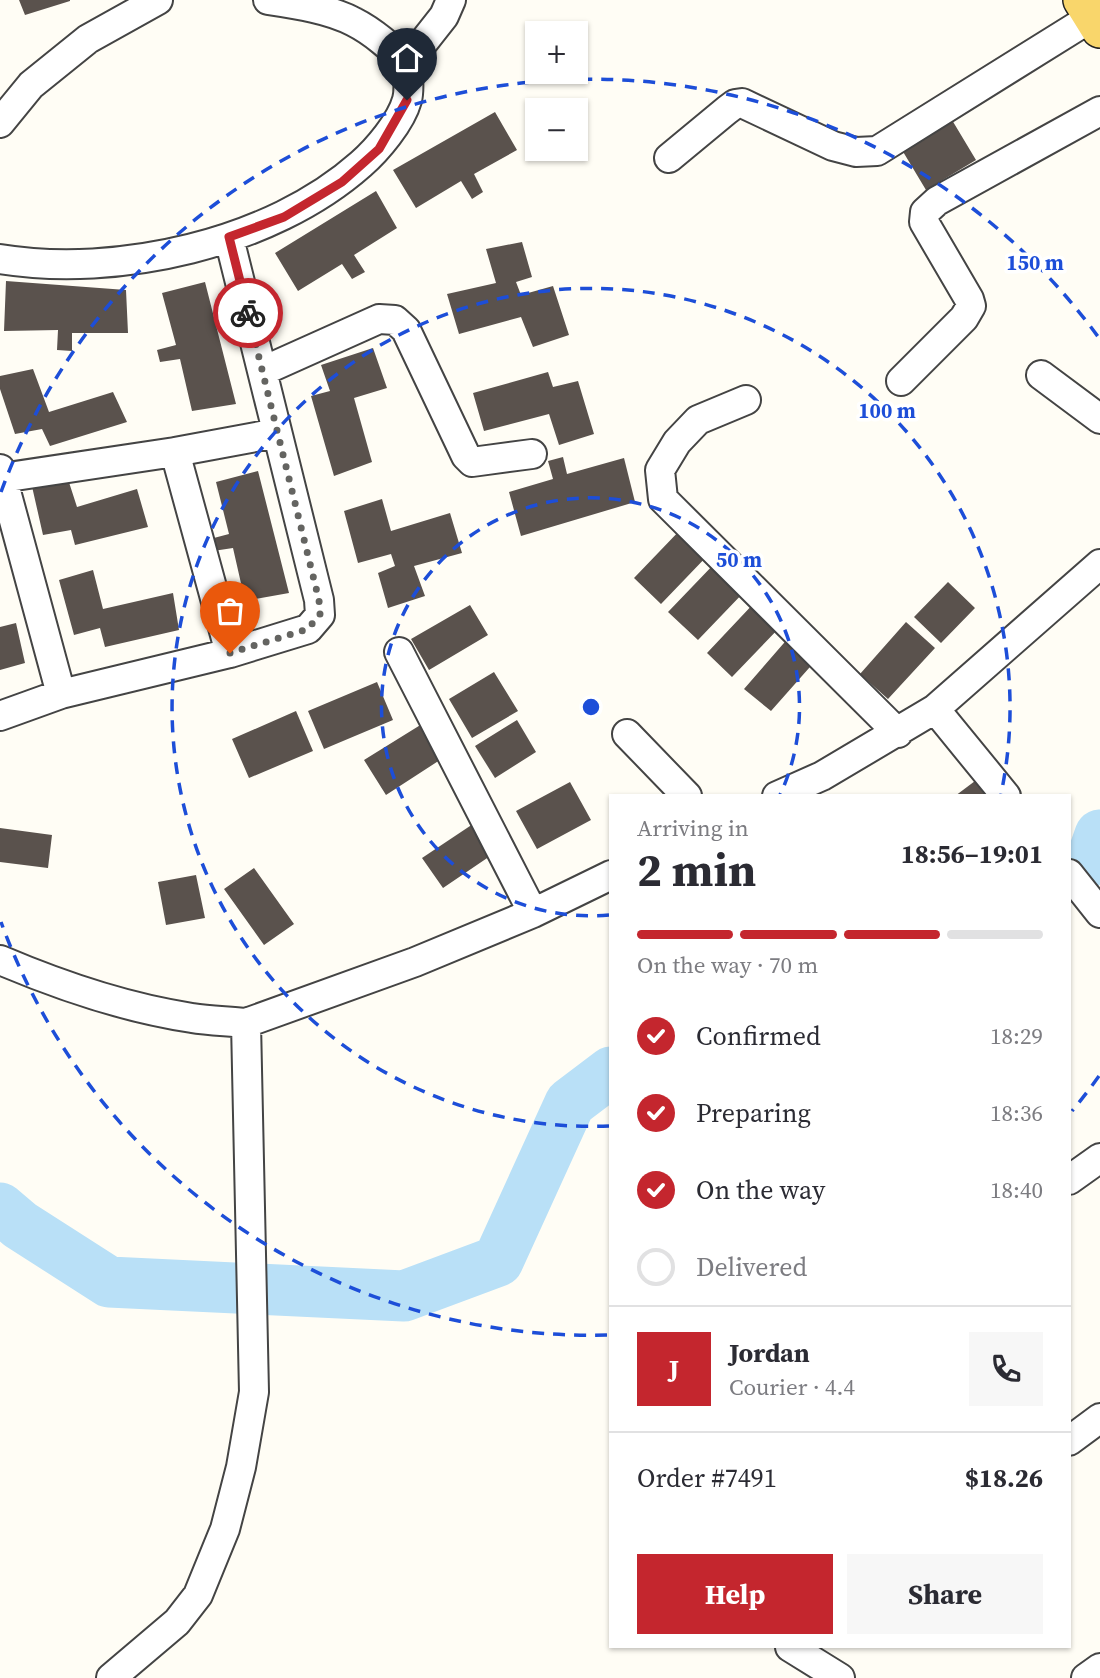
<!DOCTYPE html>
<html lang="en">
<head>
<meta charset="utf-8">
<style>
  body { margin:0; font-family:"Source Serif 4",serif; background:#f7f7f7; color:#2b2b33; height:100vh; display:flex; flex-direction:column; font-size:26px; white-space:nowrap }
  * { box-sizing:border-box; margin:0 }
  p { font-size:23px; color:#7c7c81 }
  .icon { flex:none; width:38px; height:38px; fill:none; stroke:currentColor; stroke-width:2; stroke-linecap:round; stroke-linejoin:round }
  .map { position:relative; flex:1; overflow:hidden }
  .panel { position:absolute; left:609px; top:794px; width:462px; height:854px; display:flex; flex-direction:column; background:#fff; border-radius:0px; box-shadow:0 2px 5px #0004 }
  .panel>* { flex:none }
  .controls { position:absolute; left:525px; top:21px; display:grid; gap:14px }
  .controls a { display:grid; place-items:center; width:63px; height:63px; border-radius:0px; background:#fff; box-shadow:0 2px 5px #0004; font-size:35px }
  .pin { position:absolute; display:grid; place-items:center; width:60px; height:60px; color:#fff; margin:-72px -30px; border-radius:50% 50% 50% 0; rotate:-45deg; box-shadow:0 0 7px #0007 }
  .pin .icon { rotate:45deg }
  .courier { position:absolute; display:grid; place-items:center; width:70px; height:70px; margin:-35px; border:5px solid #c4262e; border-radius:50%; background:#fff; color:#222; box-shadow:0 2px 9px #0007 }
  .head em { font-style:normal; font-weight:700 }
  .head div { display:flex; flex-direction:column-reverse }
  .head { display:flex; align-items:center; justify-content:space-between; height:119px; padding:0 28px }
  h1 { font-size:46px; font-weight:700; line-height:52px }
  .bar { display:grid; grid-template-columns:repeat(4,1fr); gap:10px 7px; align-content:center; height:84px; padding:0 28px }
  .bar i { height:9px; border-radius:5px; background:#e1e1e2 }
  .bar .current { background:#c4262e }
  .bar p { grid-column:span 4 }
  .line { display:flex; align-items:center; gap:18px; padding:0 28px; border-top:2px solid #e1e1e2 }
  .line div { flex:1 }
  .round { display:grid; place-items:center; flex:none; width:74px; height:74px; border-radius:0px; background:#f7f7f7 }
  ol { padding:0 28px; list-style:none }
  li { display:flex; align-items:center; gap:21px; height:77px }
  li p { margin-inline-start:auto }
  li .icon { padding:7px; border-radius:50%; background:#c4262e; color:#fff; stroke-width:4 }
  li:last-child { color:#7c7c81 }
  li i { width:38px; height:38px; border:4px solid #e1e1e2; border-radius:50% }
  .primary-button { display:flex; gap:14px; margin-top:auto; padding:14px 28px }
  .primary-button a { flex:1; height:80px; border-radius:0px; background:#c4262e; color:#fff; font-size:28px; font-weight:700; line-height:80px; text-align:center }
  .primary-button a+a { background:#f7f7f7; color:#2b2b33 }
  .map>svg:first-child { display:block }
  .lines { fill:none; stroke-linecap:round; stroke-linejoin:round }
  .river { stroke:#b9e0f7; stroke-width:51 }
  .building { fill:#5a524d }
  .minor-casing { stroke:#444; stroke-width:32 }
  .major-casing { stroke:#222; stroke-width:40 }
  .minor { stroke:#fff; stroke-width:28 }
  .major { stroke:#f9d66b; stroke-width:37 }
  .done { stroke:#646461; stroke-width:7; stroke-dasharray:0 12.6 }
  .route { stroke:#c4262e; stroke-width:9 }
  .ring { fill:none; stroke:#1d4ed8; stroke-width:3.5; stroke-dasharray:12 9 }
  .centre { fill:#1d4ed8; stroke:#fff; stroke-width:3.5 }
  .ring-label { font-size:21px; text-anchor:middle; font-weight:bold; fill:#1d4ed8; stroke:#fff; stroke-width:7; stroke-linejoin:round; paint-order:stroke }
</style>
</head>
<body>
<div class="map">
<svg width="1100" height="1678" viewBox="0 0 1100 1678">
  <rect width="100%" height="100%" fill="#fffdf5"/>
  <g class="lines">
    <path class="river" d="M1069,877L1092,858L1100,835
      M0,1208L20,1225L109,1282L404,1296L498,1261L570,1103L611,1072"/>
  </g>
  <path class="building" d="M19,0H70V1L25,15Z
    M495,112L517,150L474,174L483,192L472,199L461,181L416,208L393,170Z
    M952,120L976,160L926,190L902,150Z
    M376,191L397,228L354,255L365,272L352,279L342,264L298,291L275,253Z
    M522,242L532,277L516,282L521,295L553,286L569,335L533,347L521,317L459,334L447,294L496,283L486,249Z
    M6,281L126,290L128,333H72V351L57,350L58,330L4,331Z
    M205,282L236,404L192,411L180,359L160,362L157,350L176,345L162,293Z
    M373,348L387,388L354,398L372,462L334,476L311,396L330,391L321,365Z
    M33,369L49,412L113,392L127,422L50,446L42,429L15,434L0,389V376Z
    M548,372L553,387L578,381L594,434L559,445L549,414L484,431L473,393Z
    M563,457L567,474L624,458L635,502L521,536L509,492L553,479L548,461Z
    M258,471L289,593L245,601L233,548L213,551L210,539L229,534L216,482Z
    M66,473L77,507L137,489L148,527L75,545L71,530L43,535L31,482Z
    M382,499L391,531L450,513L462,553L414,566L425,596L388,608L378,573L395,566L391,554L358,563L344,511Z
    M683,527L710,553L661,604L634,578Z
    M716,562L746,590L698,640L668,612Z
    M93,570L103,609L173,593L179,630L105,647L100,628L74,635L59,580Z
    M948,582L975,608L941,643L914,617Z
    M756,601L782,625L732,677L707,653Z
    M470,605L488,635L429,670L411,639Z
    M906,622L935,648L888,699L860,674Z
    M16,623L25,663L0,670V627Z
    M790,636L817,659L771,711L744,689Z
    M494,672L518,711L472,738L449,699Z
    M377,682L393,720L324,749L308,711Z
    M296,711L313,751L249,778L232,739Z
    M517,720L536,752L495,778L475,746Z
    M422,724L443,758L386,795L364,760Z
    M975,781L987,796H955Z
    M570,782L591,820L537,849L516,811Z
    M479,820L499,850L443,888L422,858Z
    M0,828L52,835L48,868L0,862Z
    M254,868L294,924L264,945L224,889Z
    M196,875L205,918L166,925L158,882Z"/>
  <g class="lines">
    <defs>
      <path id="minor" d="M407,63L444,16L451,0
        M0,123L31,85L88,39L158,0
        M669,158L727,110L735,104L742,103L833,146L856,152L877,151L1092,17
        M0,259C117,278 271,244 361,164C377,150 401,122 407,100C410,89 408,74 407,63C391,48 374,32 354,22C330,9 295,4 268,0
        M263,371L379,319L395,320L406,330L466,456L472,462L532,454
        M1041,375L1100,419
        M901,381L964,318L971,306L969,299L924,222L925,212L937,201L1100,111
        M746,400L698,420L677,442L660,470L663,499L898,733
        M0,469L61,694
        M2,478L175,452
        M399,652L533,913
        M230,653L175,452L277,433
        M935,709L1006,796
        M0,716L61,694L230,653L308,629L320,615L319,600L229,238
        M627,734L687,796
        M777,796L822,776L935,709L1100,564
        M1069,874L1100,913
        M0,960C61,986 126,1008 192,1018C209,1021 228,1021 246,1023
        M1069,1180L1100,1158
        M1069,1441L1100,1418
        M790,1647L840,1678
        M111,1678L177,1622L198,1595L225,1529L241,1467L254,1392L246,1023L415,962L533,913L611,875
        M1086,1678L1100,1668"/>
      <path id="major" d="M1082,0L1100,29"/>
    </defs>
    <use href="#minor" class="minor-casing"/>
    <use href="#major" class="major-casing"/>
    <use href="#minor" class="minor"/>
    <use href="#major" class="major"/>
  </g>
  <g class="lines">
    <path class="done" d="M230,653L308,629L320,614L319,600L248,313"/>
    <path class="route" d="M248,313L229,237L284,217L342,182L379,149L407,100"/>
  </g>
  <g class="ring">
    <path d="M609 915A209 209 0 1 1 780 795"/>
    <path d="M609 1126A419 419 0 1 1 1001 794"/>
    <path d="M1099 1076A628 628 0 0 1 1072 1111M607 1335A628 628 0 0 1 1 922M1 492A628 628 0 0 1 1099 338"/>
  </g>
  <circle cx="591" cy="707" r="10" class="centre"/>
  <g class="ring-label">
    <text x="1035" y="270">150 m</text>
    <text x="887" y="418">100 m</text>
    <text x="739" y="567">50 m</text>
  </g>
</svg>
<div class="controls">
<a>+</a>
<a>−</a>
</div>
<div class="pin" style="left:230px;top:653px;background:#ea580c"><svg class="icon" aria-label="bag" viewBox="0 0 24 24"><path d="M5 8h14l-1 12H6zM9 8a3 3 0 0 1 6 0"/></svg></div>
<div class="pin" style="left:407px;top:100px;background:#1f2937"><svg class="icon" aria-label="home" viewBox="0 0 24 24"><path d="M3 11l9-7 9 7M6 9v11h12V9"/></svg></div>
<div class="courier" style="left:248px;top:313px"><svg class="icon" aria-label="bike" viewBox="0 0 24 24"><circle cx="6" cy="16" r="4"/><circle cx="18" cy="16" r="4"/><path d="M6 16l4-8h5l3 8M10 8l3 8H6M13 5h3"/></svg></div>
<section class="panel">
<div class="head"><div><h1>2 min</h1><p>Arriving in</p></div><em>18:56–19:01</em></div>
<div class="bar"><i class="current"></i><i class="current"></i><i class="current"></i><i></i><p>On the way · 70 m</p></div>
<ol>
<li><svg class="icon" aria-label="check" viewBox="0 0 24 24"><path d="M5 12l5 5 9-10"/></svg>Confirmed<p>18:29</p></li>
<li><svg class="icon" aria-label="check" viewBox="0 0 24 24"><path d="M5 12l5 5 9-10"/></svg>Preparing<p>18:36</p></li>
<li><svg class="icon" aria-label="check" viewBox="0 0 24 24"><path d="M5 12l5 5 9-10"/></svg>On the way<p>18:40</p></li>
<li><i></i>Delivered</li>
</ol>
<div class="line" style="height:126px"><b class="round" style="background:#c4262e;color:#fff">J</b><div><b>Jordan</b><p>Courier · 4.4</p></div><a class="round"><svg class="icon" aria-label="phone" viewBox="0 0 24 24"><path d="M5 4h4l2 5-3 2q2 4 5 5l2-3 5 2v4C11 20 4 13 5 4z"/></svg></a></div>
<div class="line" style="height:91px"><div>Order #7491</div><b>$18.26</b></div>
<div class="primary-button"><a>Help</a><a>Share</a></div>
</section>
</div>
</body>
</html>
